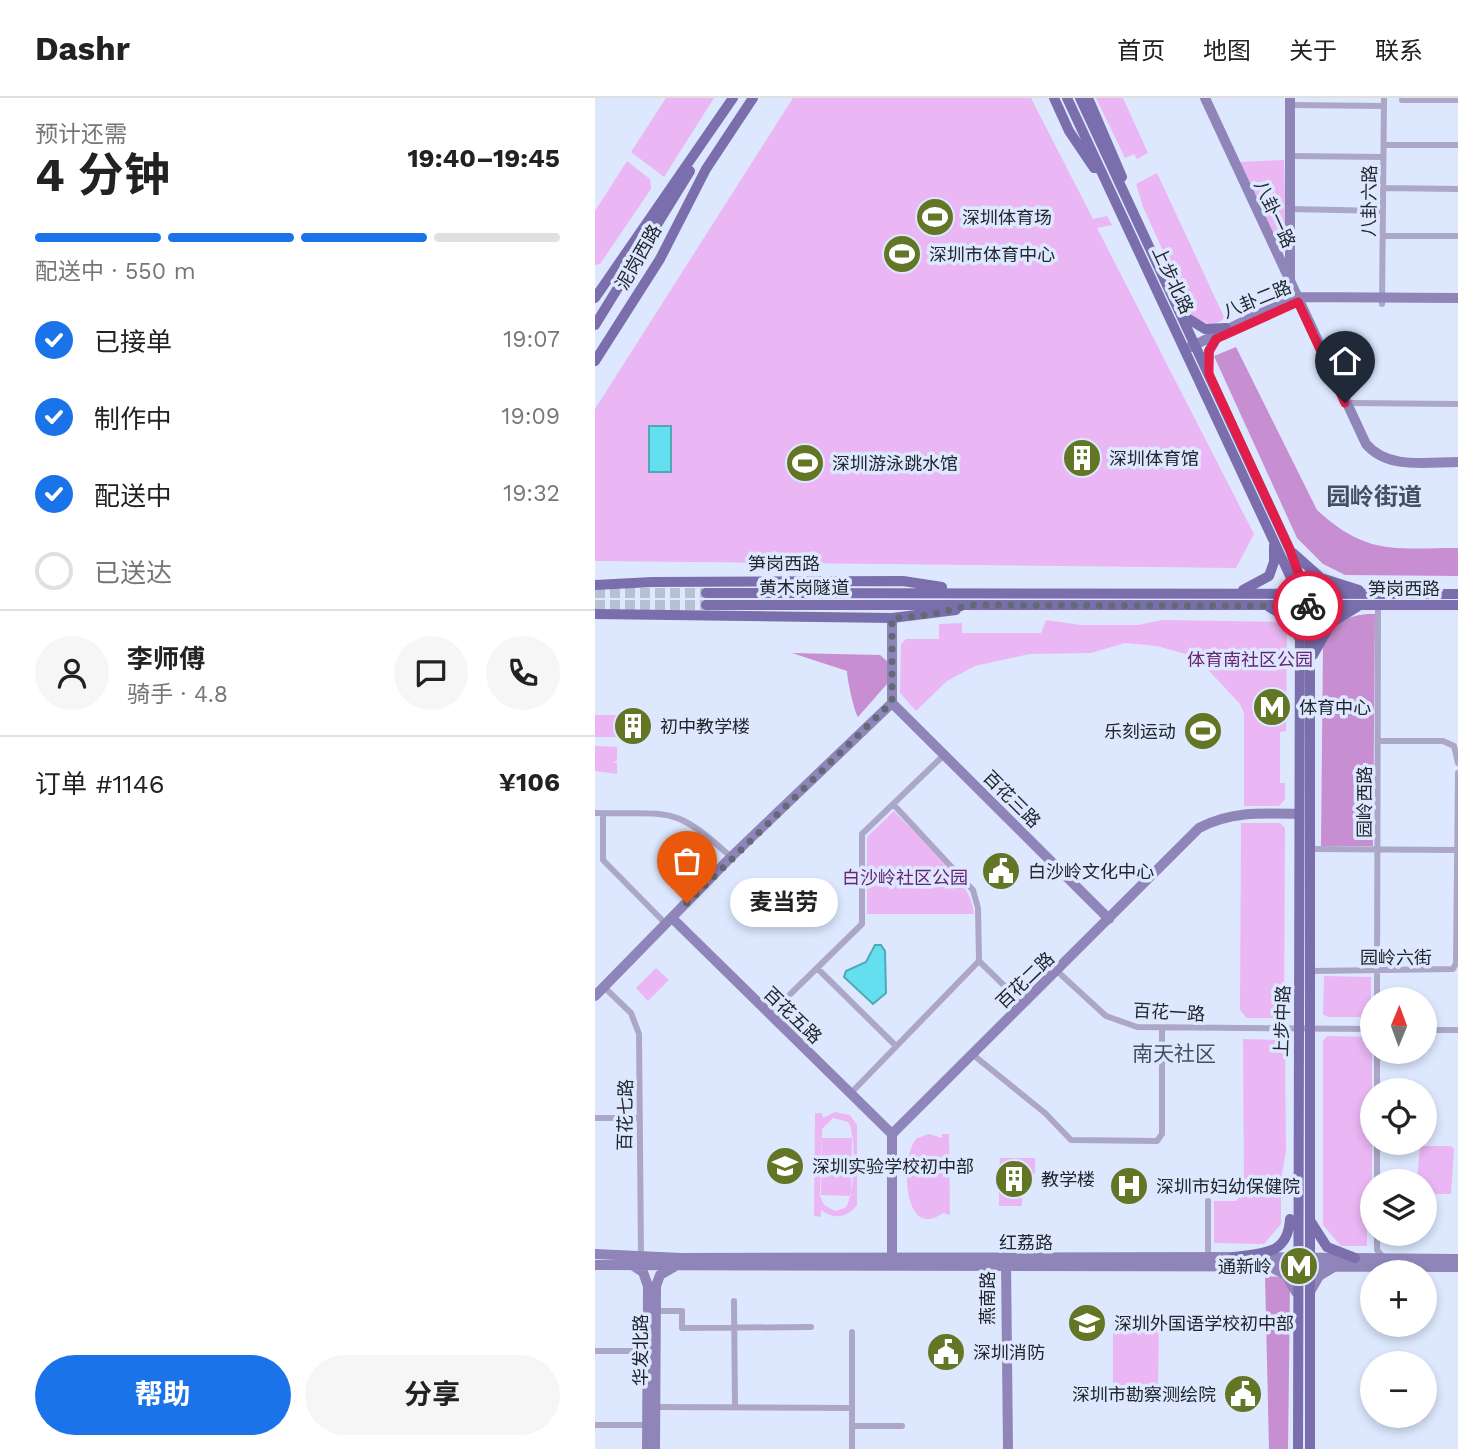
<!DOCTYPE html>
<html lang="zh">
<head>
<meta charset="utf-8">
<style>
  body { margin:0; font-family:"Work Sans","Noto Sans SC",sans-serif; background:#f6f6f6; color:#222; height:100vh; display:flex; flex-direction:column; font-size:26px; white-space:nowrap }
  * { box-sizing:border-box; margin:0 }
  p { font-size:23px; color:#767676 }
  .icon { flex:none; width:38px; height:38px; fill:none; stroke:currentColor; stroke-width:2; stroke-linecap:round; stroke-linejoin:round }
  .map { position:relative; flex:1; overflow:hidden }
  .details { display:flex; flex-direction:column; background:#fff; width:595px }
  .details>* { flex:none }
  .needle { width:46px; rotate:1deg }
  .fabs { position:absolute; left:765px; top:889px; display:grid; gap:14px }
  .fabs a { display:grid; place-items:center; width:77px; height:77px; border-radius:50%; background:#fff; box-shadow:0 4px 10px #0003; font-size:35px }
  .pin { position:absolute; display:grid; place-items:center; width:60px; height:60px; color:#fff; margin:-72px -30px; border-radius:50% 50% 50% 0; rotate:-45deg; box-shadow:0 0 7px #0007 }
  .pin .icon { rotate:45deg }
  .courier { position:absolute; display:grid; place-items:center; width:70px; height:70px; margin:-35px; border:5px solid #e11d48; border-radius:50%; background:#fff; color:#222; box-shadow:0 2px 9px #0007 }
  .bubble { position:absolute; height:49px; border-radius:24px; background:#fff; box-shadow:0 4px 10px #0003; font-size:23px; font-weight:700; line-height:49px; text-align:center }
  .summary em { font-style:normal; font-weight:700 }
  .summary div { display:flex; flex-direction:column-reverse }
  .summary { display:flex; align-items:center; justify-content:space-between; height:119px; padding:0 35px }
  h1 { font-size:46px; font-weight:700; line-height:52px }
  .bar { display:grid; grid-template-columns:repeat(4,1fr); gap:10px 7px; align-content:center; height:84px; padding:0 35px }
  .bar i { height:9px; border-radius:5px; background:#e0e0e0 }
  .bar .on { background:#1a73e8 }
  .bar p { grid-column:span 4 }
  .line { display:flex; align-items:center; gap:18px; padding:0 35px; border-top:2px solid #e0e0e0 }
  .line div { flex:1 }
  .round { display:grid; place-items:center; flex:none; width:74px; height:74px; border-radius:37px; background:#f6f6f6 }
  ol { padding:0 35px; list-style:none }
  li { display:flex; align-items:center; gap:21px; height:77px }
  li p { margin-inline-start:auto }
  li .icon { padding:7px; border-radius:50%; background:#1a73e8; color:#fff; stroke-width:4 }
  li:last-child { color:#767676 }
  li i { width:38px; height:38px; border:4px solid #e0e0e0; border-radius:50% }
  .cta { display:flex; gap:14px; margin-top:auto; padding:14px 35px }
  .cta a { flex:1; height:80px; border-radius:42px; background:#1a73e8; color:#fff; font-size:28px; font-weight:700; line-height:80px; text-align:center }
  .cta a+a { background:#f6f6f6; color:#222 }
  header { display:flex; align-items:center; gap:42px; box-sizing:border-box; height:98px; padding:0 35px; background:#fff; border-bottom:2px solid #e0e0e0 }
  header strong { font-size:33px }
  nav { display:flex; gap:38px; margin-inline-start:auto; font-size:24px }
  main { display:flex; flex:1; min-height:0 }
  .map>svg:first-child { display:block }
  .green { fill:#eab6f4; fill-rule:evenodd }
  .forest { fill:#c78fd1 }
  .water { fill:#64dfef; stroke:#50a8b5; stroke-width:2 }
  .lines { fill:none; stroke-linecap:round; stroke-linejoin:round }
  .primary-tunnel { stroke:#b8c1d4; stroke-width:10; stroke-dasharray:10 5; stroke-linecap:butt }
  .street { stroke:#aca6c9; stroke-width:6 }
  .secondary { stroke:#8f85b8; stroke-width:10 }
  .primary { stroke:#7b6eac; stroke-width:10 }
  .done { stroke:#636a77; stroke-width:7; stroke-dasharray:0 12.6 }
  .route { stroke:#e11d48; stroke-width:9 }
  .labels { text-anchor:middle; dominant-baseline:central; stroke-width:7; stroke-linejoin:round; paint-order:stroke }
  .street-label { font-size:18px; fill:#22262e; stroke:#dde8fe }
  .poi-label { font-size:18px; fill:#22262e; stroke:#dde8fe; text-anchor:start }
  .park-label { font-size:18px; fill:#682574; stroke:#dde8fe }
  .quarter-label { font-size:21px; fill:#464f61; stroke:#dde8fe }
  .district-label { font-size:24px; font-weight:bold; fill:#464f61; stroke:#dde8fe }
</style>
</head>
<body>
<header>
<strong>Dashr</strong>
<nav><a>首页</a><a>地图</a><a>关于</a><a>联系</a></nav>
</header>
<main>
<section class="details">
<div class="summary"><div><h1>4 分钟</h1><p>预计还需</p></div><em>19:40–19:45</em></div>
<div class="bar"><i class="on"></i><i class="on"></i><i class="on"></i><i></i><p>配送中 · 550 m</p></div>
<ol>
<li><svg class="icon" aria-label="check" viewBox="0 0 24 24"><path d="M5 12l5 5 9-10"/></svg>已接单<p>19:07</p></li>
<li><svg class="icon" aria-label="check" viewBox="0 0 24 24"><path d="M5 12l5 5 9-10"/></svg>制作中<p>19:09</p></li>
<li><svg class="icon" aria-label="check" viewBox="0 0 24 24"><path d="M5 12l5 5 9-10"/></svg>配送中<p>19:32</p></li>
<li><i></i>已送达</li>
</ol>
<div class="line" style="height:126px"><a class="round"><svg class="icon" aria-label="person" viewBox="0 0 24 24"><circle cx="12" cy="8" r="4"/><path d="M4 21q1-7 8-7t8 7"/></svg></a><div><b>李师傅</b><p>骑手 · 4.8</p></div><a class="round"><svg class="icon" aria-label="chat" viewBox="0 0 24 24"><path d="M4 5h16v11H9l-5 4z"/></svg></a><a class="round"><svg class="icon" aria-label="phone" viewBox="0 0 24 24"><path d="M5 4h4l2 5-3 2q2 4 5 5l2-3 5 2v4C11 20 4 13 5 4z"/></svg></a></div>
<div class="line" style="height:91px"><div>订单 #1146</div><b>¥106</b></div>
<div class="cta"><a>帮助</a><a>分享</a></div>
</section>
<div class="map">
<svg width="863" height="1351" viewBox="0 0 863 1351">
  <rect width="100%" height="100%" fill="#dde8fe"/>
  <path class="green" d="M71,0H119L69,79L36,54Z
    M198,0H436L498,121L512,118L517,127L502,130L659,436L641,470L0,463V311Z
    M501,0H528L553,55L542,61L539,56L530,60Z
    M689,62L691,138L686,142L679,141L641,64Z
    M32,63L55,81L56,91L5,166L0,167V113Z
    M562,75L630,221L617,227L598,219L548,109L541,86Z
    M451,522L486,527H543L568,522L687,524L692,531L691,633L685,634V685H690V701L684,708H649V615L645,606L601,559L562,548L530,545L496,555L435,556L380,568L352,583L321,613L305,595L306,546L311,541H344V526L367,525V535H446Z
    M0,617H32V639H0Z
    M0,648L22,649V662L18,665H22V676L0,673Z
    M299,713C324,740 376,779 379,816H272V739Z
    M646,725H685L690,730L689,918L685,920H652L645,912Z
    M61,870L74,882L53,903L41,890Z
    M729,878L776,879V919H733L728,916Z
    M732,938L777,939V1129H772V1148H746L728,1127V943Z
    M648,941L684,942L690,950L691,1052L686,1082V1126L669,1146L619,1145V1103H641L649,1094Z
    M240,1014L255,1017L262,1027V1107C252,1120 239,1122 226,1112V1119L219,1118L220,1015H227L228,1020ZM238,1020L253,1024C262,1036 260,1100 250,1110L240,1113L229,1107L225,1098L227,1031Z
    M334,1036L347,1040V1036H354L355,1117L348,1115C307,1145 305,1056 322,1040Z
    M227,1040H257L256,1098L226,1097Z
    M825,1048H856L859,1051L856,1096H830V1083H822Z
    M405,1060H440V1076H404Z
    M404,1086H427V1108H404Z
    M518,1215H522L523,1229H564L563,1292H518Z"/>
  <path class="forest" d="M641,249L722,412C772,458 800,450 863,450V478L750,477L728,466L702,440L619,258Z
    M780,516L778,748H726L728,544C740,524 756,515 780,516Z
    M197,555L285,557L292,563V586L263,619C259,613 252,581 252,573Z
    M670,1178L687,1179L695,1191L693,1351H674Z"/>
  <path class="water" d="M54,328H76V374H54Z
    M280,847H286L290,853L291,895L278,906L249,879L251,873L271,864Z"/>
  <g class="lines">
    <path class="primary-tunnel" d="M0,495H111
      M0,507H111"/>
    <path class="street" d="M807,2H863
      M695,7L789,8
      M789,47H863
      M695,58L788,59
      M788,90L863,91
      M695,111L788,113
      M788,138H863
      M787,206L789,0
      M752,305L863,306
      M783,643H848L859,648L863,665
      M0,715C75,717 77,705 136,759
      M8,715V762L71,826
      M717,751L861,752
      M384,863L428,906
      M222,870L301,948
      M462,873L511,918L542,929L777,931
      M716,873L858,871L861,865L863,675
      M9,889L36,915L44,936L46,1158
      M782,901L783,507
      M175,916L267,826V736L349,657
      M830,932H863
      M377,956L450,1015L476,1042L562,1043L567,1036V930
      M782,992V954
      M256,995L384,863L383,810L378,792L298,706
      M0,1020H43
      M782,1083V1045
      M782,1136V1152L789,1160
      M613,1159V1103
      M139,1203L140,1309
      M61,1213H87V1230L216,1229
      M0,1253H53
      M60,1309L257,1310
      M0,1327H52
      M257,1328H307
      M257,1351V1234"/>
    <path class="secondary" d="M610,0L771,346C793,372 832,364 863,364
      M695,181V0
      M591,251L700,199L863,200
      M297,605L514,821
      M77,820L297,1036
      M0,898L136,759L297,605V520
      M0,1156L86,1160L645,1159
      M661,1159L863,1161
      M411,1163L413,1351
      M297,1166V1036L604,730C636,713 668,715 703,716
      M0,1167L863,1169
      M37,1167L48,1174L53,1188L52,1351
      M676,1169L691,1177L701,1194
      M716,1192L724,1178L739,1169
      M60,1351L61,1188L65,1177L79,1169"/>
    <path class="primary" d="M459,0L474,33L499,70
      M472,0L703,495L705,507L703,1351
      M485,0L695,452L715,507V1351
      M493,0L527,79
      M0,200L138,0
      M589,218L610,231L631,230
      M0,227L95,73
      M0,263L65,161L111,71L158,0
      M613,270L614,253L621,241
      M698,455L726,480L764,492
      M0,487L57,484L308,483L347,489
      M648,492L674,478L679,464V448
      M111,495L863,496
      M111,507H863
      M674,509L693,520L703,538
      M0,516L297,520L361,512
      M718,557L736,525L762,509
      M716,1124L732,1149L760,1160
      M639,1159C668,1155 693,1157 695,1121"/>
  </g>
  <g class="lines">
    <path class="done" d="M92,805L297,604V520L333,517L377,507L713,508"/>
    <path class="route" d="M713,508H715L695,452L614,276V253L621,241L703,204L750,305"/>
  </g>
  <defs>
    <symbol id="stadium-disc" viewBox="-11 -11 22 22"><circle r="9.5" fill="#627626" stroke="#dde8fe"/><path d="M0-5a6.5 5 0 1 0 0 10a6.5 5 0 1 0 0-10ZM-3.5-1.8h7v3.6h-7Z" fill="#fff"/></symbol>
    <symbol id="building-disc" viewBox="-11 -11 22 22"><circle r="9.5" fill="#627626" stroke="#dde8fe"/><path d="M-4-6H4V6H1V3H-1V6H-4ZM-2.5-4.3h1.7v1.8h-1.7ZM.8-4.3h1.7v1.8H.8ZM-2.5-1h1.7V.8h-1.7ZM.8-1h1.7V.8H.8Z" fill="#fff"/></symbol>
    <symbol id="metro-disc" viewBox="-11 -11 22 22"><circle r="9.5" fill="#627626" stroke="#dde8fe"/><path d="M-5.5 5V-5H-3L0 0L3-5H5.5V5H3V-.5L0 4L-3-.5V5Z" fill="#fff"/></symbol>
    <symbol id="civic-disc" viewBox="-11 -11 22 22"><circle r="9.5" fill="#627626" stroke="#dde8fe"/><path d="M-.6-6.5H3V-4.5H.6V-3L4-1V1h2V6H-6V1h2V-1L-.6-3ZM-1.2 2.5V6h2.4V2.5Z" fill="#fff"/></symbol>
    <symbol id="school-disc" viewBox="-11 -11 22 22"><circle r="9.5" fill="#627626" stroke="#dde8fe"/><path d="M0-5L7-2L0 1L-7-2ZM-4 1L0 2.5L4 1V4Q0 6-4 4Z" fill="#fff"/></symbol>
    <symbol id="hospital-disc" viewBox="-11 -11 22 22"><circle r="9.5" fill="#627626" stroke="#dde8fe"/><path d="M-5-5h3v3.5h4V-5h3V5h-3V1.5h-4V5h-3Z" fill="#fff"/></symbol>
  </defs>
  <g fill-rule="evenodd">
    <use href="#stadium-disc" x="318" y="97" width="44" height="44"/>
    <use href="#stadium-disc" x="285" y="134" width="44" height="44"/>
    <use href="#building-disc" x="465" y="338" width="44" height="44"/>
    <use href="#stadium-disc" x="188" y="343" width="44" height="44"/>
    <use href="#metro-disc" x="655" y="587" width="44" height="44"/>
    <use href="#building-disc" x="16" y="606" width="44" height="44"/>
    <use href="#stadium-disc" x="586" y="611" width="44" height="44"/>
    <use href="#civic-disc" x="384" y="751" width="44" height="44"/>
    <use href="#school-disc" x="168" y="1046" width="44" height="44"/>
    <use href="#building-disc" x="397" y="1059" width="44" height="44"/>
    <use href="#hospital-disc" x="512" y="1066" width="44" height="44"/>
    <use href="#metro-disc" x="682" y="1146" width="44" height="44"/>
    <use href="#school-disc" x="470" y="1203" width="44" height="44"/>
    <use href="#civic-disc" x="329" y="1232" width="44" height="44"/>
    <use href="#civic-disc" x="626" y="1274" width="44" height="44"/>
  </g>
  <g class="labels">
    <g class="street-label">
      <text transform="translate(774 103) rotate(-89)">八卦六路</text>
      <text transform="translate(680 116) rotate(65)">八卦一路</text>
      <text transform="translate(43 159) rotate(-60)">泥岗西路</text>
      <text transform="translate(578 182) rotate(65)">上步北路</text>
      <text transform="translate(662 201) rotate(-22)">八卦二路</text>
      <text x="189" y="465">笋岗西路</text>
      <text x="209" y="489">黄木岗隧道</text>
      <text x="809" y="490">笋岗西路</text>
      <text transform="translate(417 701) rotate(45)">百花三路</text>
      <text transform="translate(769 704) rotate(-90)">园岭西路</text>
      <text x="801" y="859">园岭六街</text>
      <text transform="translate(430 882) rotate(-44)">百花二路</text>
      <text transform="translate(574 914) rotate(3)">百花一路</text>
      <text transform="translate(198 917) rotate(44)">百花五路</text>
      <text transform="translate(687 923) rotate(-88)">上步中路</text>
      <text transform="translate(30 1017) rotate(-89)">百花七路</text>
      <text x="431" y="1144">红荔路</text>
      <text transform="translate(392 1200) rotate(-90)">燕南路</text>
      <text transform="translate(45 1252) rotate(-90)">华发北路</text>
    </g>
    <g class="poi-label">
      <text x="367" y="119">深圳体育场</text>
      <text x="334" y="156">深圳市体育中心</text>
      <text x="514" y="360">深圳体育馆</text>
      <text x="237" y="365">深圳游泳跳水馆</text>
      <text x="704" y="609">体育中心</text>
      <text x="65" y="628">初中教学楼</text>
      <text x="581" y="633" text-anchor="end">乐刻运动</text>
      <text x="433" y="773">白沙岭文化中心</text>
      <text x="217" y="1068">深圳实验学校初中部</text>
      <text x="446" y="1081">教学楼</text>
      <text x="561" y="1088">深圳市妇幼保健院</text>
      <text x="677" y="1168" text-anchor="end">通新岭</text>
      <text x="519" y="1225">深圳外国语学校初中部</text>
      <text x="378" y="1254">深圳消防</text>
      <text x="621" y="1296" text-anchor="end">深圳市勘察测绘院</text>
    </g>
    <g class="park-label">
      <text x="655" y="561">体育南社区公园</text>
      <text x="310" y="779">白沙岭社区公园</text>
    </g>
    <g class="quarter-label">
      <text x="579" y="955">南天社区</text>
    </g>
    <g class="district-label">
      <text x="779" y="399">园岭街道</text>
    </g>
  </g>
</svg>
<div class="fabs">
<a><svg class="needle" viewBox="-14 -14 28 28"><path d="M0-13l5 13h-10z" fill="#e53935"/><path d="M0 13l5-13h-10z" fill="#767676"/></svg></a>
<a><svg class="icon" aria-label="locate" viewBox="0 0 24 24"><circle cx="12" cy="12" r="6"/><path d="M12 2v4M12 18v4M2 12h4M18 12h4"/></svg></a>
<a><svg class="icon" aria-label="layers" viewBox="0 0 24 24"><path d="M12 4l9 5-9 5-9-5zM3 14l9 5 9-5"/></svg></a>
<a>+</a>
<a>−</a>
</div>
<div class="pin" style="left:92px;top:805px;background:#ea580c"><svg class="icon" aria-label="bag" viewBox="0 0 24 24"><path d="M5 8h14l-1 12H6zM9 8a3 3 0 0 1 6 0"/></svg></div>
<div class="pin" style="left:750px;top:305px;background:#1f2937"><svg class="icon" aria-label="home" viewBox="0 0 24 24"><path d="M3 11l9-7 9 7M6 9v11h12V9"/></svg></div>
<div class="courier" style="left:713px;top:508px"><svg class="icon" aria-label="bike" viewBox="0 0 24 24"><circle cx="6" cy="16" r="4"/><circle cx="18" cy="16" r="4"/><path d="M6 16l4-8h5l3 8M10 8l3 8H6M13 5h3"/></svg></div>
<div class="bubble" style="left:135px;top:780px;width:108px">麦当劳</div>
</div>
</main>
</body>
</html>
